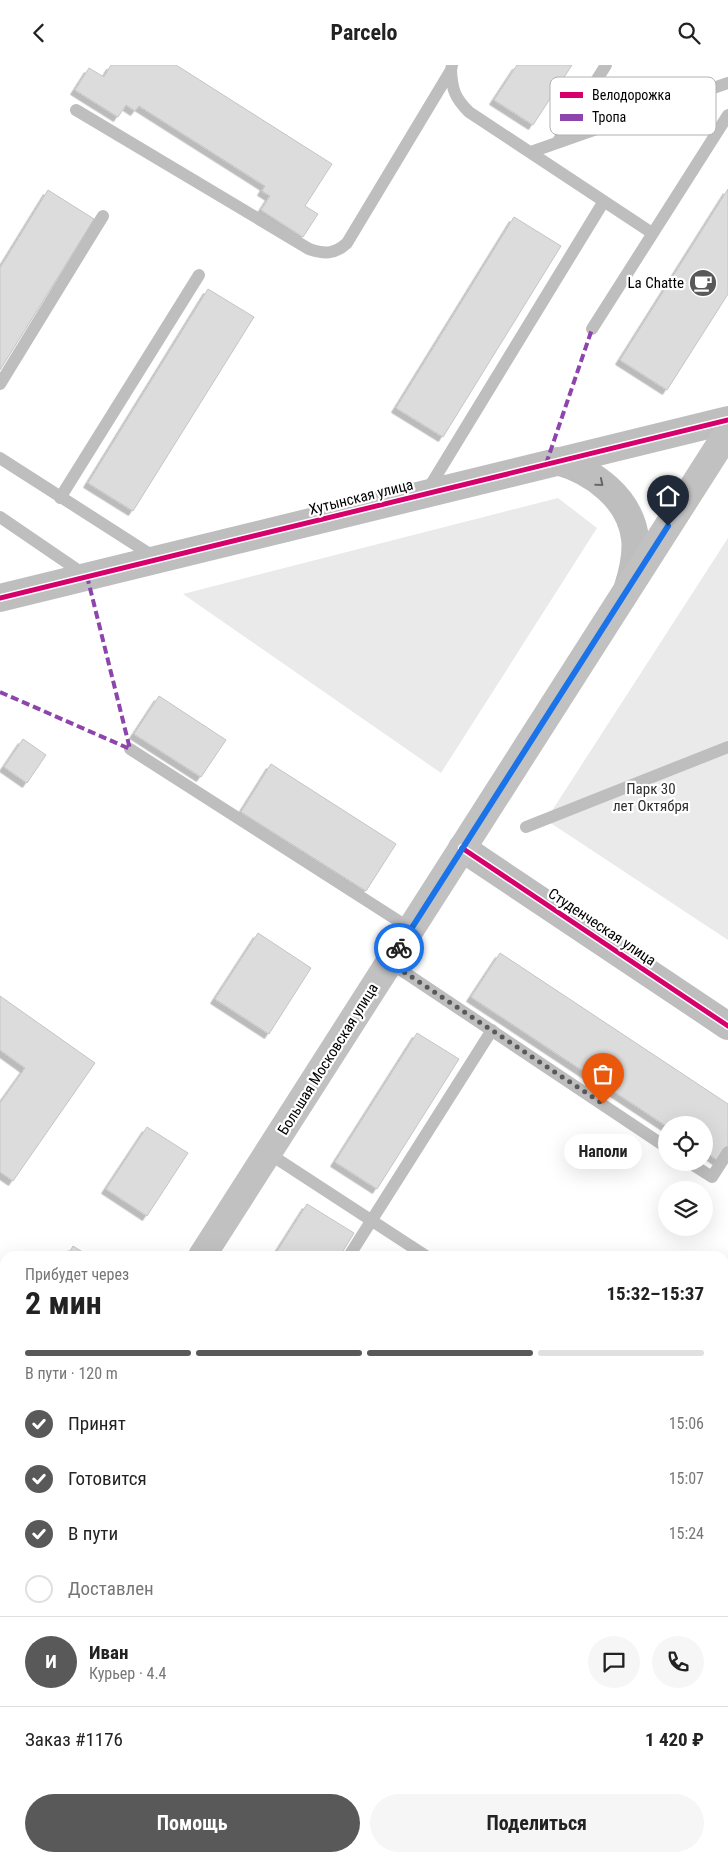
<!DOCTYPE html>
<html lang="ru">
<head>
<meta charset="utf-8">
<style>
  body { margin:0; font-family:"Roboto Condensed",sans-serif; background:#f6f6f6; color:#222; height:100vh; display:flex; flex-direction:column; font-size:19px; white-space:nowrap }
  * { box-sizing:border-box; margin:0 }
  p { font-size:16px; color:#767676 }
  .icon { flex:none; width:28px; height:28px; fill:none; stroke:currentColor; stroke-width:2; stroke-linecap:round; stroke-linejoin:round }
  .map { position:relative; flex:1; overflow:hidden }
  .panel { position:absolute; left:0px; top:1186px; width:729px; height:611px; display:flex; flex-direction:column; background:#fff; border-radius:15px 15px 0 0; box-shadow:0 5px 20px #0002 }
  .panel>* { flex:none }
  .fabs { position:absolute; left:658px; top:1051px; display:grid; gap:10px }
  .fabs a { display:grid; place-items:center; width:55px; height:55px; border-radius:50%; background:#fff; box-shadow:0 5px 20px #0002; font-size:25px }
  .pin { position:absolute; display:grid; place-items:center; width:42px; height:42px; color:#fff; margin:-51px -21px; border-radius:50% 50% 50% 0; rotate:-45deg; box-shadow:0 0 5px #0007 }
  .pin .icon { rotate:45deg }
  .courier { position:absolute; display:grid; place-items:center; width:50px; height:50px; margin:-25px; border:4px solid #1a73e8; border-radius:50%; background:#fff; color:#222; box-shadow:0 1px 6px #0007 }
  .bubble { position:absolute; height:35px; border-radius:18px; background:#fff; box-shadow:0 5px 20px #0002; font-size:16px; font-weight:700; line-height:35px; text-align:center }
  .summary em { font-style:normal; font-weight:700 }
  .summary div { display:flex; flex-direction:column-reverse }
  .summary { display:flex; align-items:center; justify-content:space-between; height:85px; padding:0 25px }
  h1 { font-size:32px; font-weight:700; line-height:38px }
  .bar { display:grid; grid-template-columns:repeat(4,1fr); gap:8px 5px; align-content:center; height:60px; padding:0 25px }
  .bar i { height:6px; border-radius:4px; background:#e0e0e0 }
  .bar .current { background:#595959 }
  .bar p { grid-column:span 4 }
  .line { display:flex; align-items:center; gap:12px; padding:0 25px; border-top:1px solid #e0e0e0 }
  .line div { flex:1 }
  .round { display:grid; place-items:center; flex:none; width:52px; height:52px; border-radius:26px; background:#f6f6f6 }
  ol { padding:0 25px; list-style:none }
  li { display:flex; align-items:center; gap:15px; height:55px }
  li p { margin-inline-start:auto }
  li .icon { padding:5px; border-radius:50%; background:#595959; color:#fff; stroke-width:4 }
  li:last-child { color:#767676 }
  li i { width:28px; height:28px; border:2px solid #e0e0e0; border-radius:50% }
  .primary-button { display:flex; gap:10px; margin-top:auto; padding:10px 25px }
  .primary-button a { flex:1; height:58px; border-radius:30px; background:#595959; color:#fff; font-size:20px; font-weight:700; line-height:58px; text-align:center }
  .primary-button a+a { background:#f6f6f6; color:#222 }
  header { display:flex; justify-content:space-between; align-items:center; height:65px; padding:0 25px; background:#fff; font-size:22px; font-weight:700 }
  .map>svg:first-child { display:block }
  .green { fill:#eaeaea }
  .building { fill:#dcdcdc; stroke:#c5c5c5; filter:url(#shadow) }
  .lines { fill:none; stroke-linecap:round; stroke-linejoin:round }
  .service { stroke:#bebebe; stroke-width:12 }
  .tertiary { stroke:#bebebe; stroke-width:28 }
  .secondary { stroke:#c1c1c1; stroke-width:28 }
  .quiet { stroke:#8e44ad; stroke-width:4; stroke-dasharray:8 4; stroke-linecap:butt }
  .cycleway-casing { stroke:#fff; stroke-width:8 }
  .cycleway { stroke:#d6006c; stroke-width:5 }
  .oneway { stroke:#686868 }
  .done { stroke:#595959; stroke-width:5; stroke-dasharray:0 9 }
  .route { stroke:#1a73e8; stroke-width:6 }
  .labels { text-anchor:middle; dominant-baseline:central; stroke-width:4.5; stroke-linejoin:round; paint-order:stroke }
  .poi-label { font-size:15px; fill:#000; stroke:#fff; text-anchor:end }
  .street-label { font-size:15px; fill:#000; stroke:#fff }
  .park-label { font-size:15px; fill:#2f2f2f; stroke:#fff }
  .key { fill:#fff; stroke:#b2b2b2; stroke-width:1 }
  .key-label { font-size:14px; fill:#000 }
</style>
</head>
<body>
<header><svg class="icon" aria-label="back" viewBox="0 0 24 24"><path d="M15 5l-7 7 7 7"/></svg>Parcelo<svg class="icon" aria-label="search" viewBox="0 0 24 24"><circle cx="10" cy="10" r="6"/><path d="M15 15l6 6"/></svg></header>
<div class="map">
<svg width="728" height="1797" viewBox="0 0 728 1797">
  <defs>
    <filter id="shadow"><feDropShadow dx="-4.5" dy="4.5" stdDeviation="0" flood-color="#0004"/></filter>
  </defs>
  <rect width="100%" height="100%" fill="#fff"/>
  <path class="green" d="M558,433L597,463L441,708L183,529Z
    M728,473V875L546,755Z"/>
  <path class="building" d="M111,0H176L332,99L305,141L318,149L303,172L261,145L270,131L262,126L265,121L139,41L135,46L126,40L118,52L75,25L89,3L104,12Z
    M517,0H572L533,60L494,35Z
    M728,124V229L667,325L620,295Z
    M48,125L94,154L0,305V203Z
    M514,152L561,181L443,372L396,343Z
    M208,224L254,252L133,446L88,418Z
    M159,631L226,675L201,712L134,669Z
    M23,674L46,690L27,718L4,702Z
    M271,699L396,779L366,826L241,747Z
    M258,868L311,903L269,969L215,934Z
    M500,888L728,1039V1085L720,1097L704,1086V1060L666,1061L471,932Z
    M0,931L95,998L13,1116L0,1107V1038L25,1003L0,985Z
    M417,968L459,994L377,1124L335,1097Z
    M147,1062L188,1088L147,1151L106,1124Z
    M307,1139L354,1168L340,1191H274Z
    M73,1181L89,1191H67Z
    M0,1340L5,1343V1373L0,1381Z
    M5,1719V1792H20L17,1797H0V1727Z
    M209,1792H277L274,1797H206Z
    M611,1792H660L658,1797H612L609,1795Z"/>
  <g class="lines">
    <path class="service" d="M451,5C452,25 455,33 469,47L652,168
      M76,45L309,184C324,189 334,190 347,178L451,5L452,0
      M557,78L606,0
      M531,87L728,18
      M592,264L728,50
      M0,319L103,151
      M0,393L156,493
      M427,426L604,136
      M60,433L199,210
      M0,452L85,510
      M130,684L411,864
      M526,762L728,682
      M389,897L666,1082
      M268,1088L426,1191
      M690,1098L712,1112L728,1087
      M349,1191L492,965
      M0,1287L5,1291
      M724,1469L728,1472
      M724,1572L728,1566
      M344,1792L351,1797
      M551,1792L559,1797
      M47,1797L50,1792
      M286,1797L288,1792
      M577,1797L580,1792"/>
    <path class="tertiary" d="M557,396C593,406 630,433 635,473C637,490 633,506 628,522
      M0,533L728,355
      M462,783L728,961"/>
    <path class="secondary" d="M202,1191L728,367
      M0,1511L5,1503"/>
    <path class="quiet" d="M546,399L592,264
      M87,511L130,684
      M0,627L130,684"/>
    <defs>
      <path id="cycleway" d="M0,533L728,355
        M462,783L728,961"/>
    </defs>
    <use href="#cycleway" class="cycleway-casing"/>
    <use href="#cycleway" class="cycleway"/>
  </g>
  <defs><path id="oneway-chevron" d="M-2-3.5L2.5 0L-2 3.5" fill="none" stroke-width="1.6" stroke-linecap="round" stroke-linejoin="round" transform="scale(1.25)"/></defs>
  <use class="oneway" href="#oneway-chevron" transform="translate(600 418) rotate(40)"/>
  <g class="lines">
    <path class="done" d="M399,883L389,897L603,1039"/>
    <path class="route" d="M399,883L668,461"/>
  </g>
  <defs>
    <symbol id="cafe-disc" viewBox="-11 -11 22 22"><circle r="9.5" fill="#595959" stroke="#fff"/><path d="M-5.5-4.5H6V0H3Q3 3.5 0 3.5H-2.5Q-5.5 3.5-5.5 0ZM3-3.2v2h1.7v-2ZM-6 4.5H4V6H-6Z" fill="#fff"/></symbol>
  </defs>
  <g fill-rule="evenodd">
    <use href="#cafe-disc" x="687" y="202" width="32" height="32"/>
  </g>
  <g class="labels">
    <g class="poi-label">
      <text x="684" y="218">La Chatte</text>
    </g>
    <g class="street-label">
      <text transform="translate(361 432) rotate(-14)">Хутынская улица</text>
      <text transform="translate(602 862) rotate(34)">Студенческая улица</text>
      <text transform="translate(328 994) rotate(-58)">Большая Московская улица</text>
    </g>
    <g class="park-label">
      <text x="651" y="724">Парк 30<tspan x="651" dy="17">лет Октября</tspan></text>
    </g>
  </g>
  <rect x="550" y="12" width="166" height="58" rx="8" class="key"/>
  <rect x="560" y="27" width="23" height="6" fill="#d6006c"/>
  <rect x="560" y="49" width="23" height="7" fill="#8e44ad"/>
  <g class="key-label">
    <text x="592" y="35">Велодорожка</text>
    <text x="592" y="57">Тропа</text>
  </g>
</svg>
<div class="fabs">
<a><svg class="icon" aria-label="locate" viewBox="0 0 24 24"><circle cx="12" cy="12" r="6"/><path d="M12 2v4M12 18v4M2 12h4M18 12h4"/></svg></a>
<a><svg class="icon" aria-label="layers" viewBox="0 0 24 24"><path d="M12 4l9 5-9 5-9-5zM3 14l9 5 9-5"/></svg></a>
</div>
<div class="pin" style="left:603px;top:1039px;background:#ea580c"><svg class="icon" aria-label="bag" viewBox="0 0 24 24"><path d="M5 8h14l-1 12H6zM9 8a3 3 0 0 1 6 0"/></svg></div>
<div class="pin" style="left:668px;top:461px;background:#1f2937"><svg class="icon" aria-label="home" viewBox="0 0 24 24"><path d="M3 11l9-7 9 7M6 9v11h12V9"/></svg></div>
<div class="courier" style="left:399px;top:883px"><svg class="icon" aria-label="bike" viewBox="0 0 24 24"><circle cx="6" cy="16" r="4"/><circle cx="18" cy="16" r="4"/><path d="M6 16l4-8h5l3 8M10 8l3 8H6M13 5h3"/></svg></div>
<div class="bubble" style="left:564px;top:1069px;width:78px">Наполи</div>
<section class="panel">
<div class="summary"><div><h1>2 мин</h1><p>Прибудет через</p></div><em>15:32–15:37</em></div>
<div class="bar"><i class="current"></i><i class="current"></i><i class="current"></i><i></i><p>В пути · 120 m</p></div>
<ol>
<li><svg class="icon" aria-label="check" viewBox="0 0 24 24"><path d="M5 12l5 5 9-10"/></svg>Принят<p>15:06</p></li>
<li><svg class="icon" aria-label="check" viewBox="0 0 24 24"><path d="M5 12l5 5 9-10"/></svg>Готовится<p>15:07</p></li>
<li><svg class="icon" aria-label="check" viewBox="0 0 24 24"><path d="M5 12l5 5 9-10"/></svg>В пути<p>15:24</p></li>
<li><i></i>Доставлен</li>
</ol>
<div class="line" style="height:90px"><b class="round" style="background:#595959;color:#fff">И</b><div><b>Иван</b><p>Курьер · 4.4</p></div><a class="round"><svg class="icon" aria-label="chat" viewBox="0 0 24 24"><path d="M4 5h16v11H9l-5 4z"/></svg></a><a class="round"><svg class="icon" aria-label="phone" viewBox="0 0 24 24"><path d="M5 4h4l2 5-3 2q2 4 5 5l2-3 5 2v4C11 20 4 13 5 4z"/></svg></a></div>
<div class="line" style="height:65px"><div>Заказ #1176</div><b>1 420 ₽</b></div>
<div class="primary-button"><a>Помощь</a><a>Поделиться</a></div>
</section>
</div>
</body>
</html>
